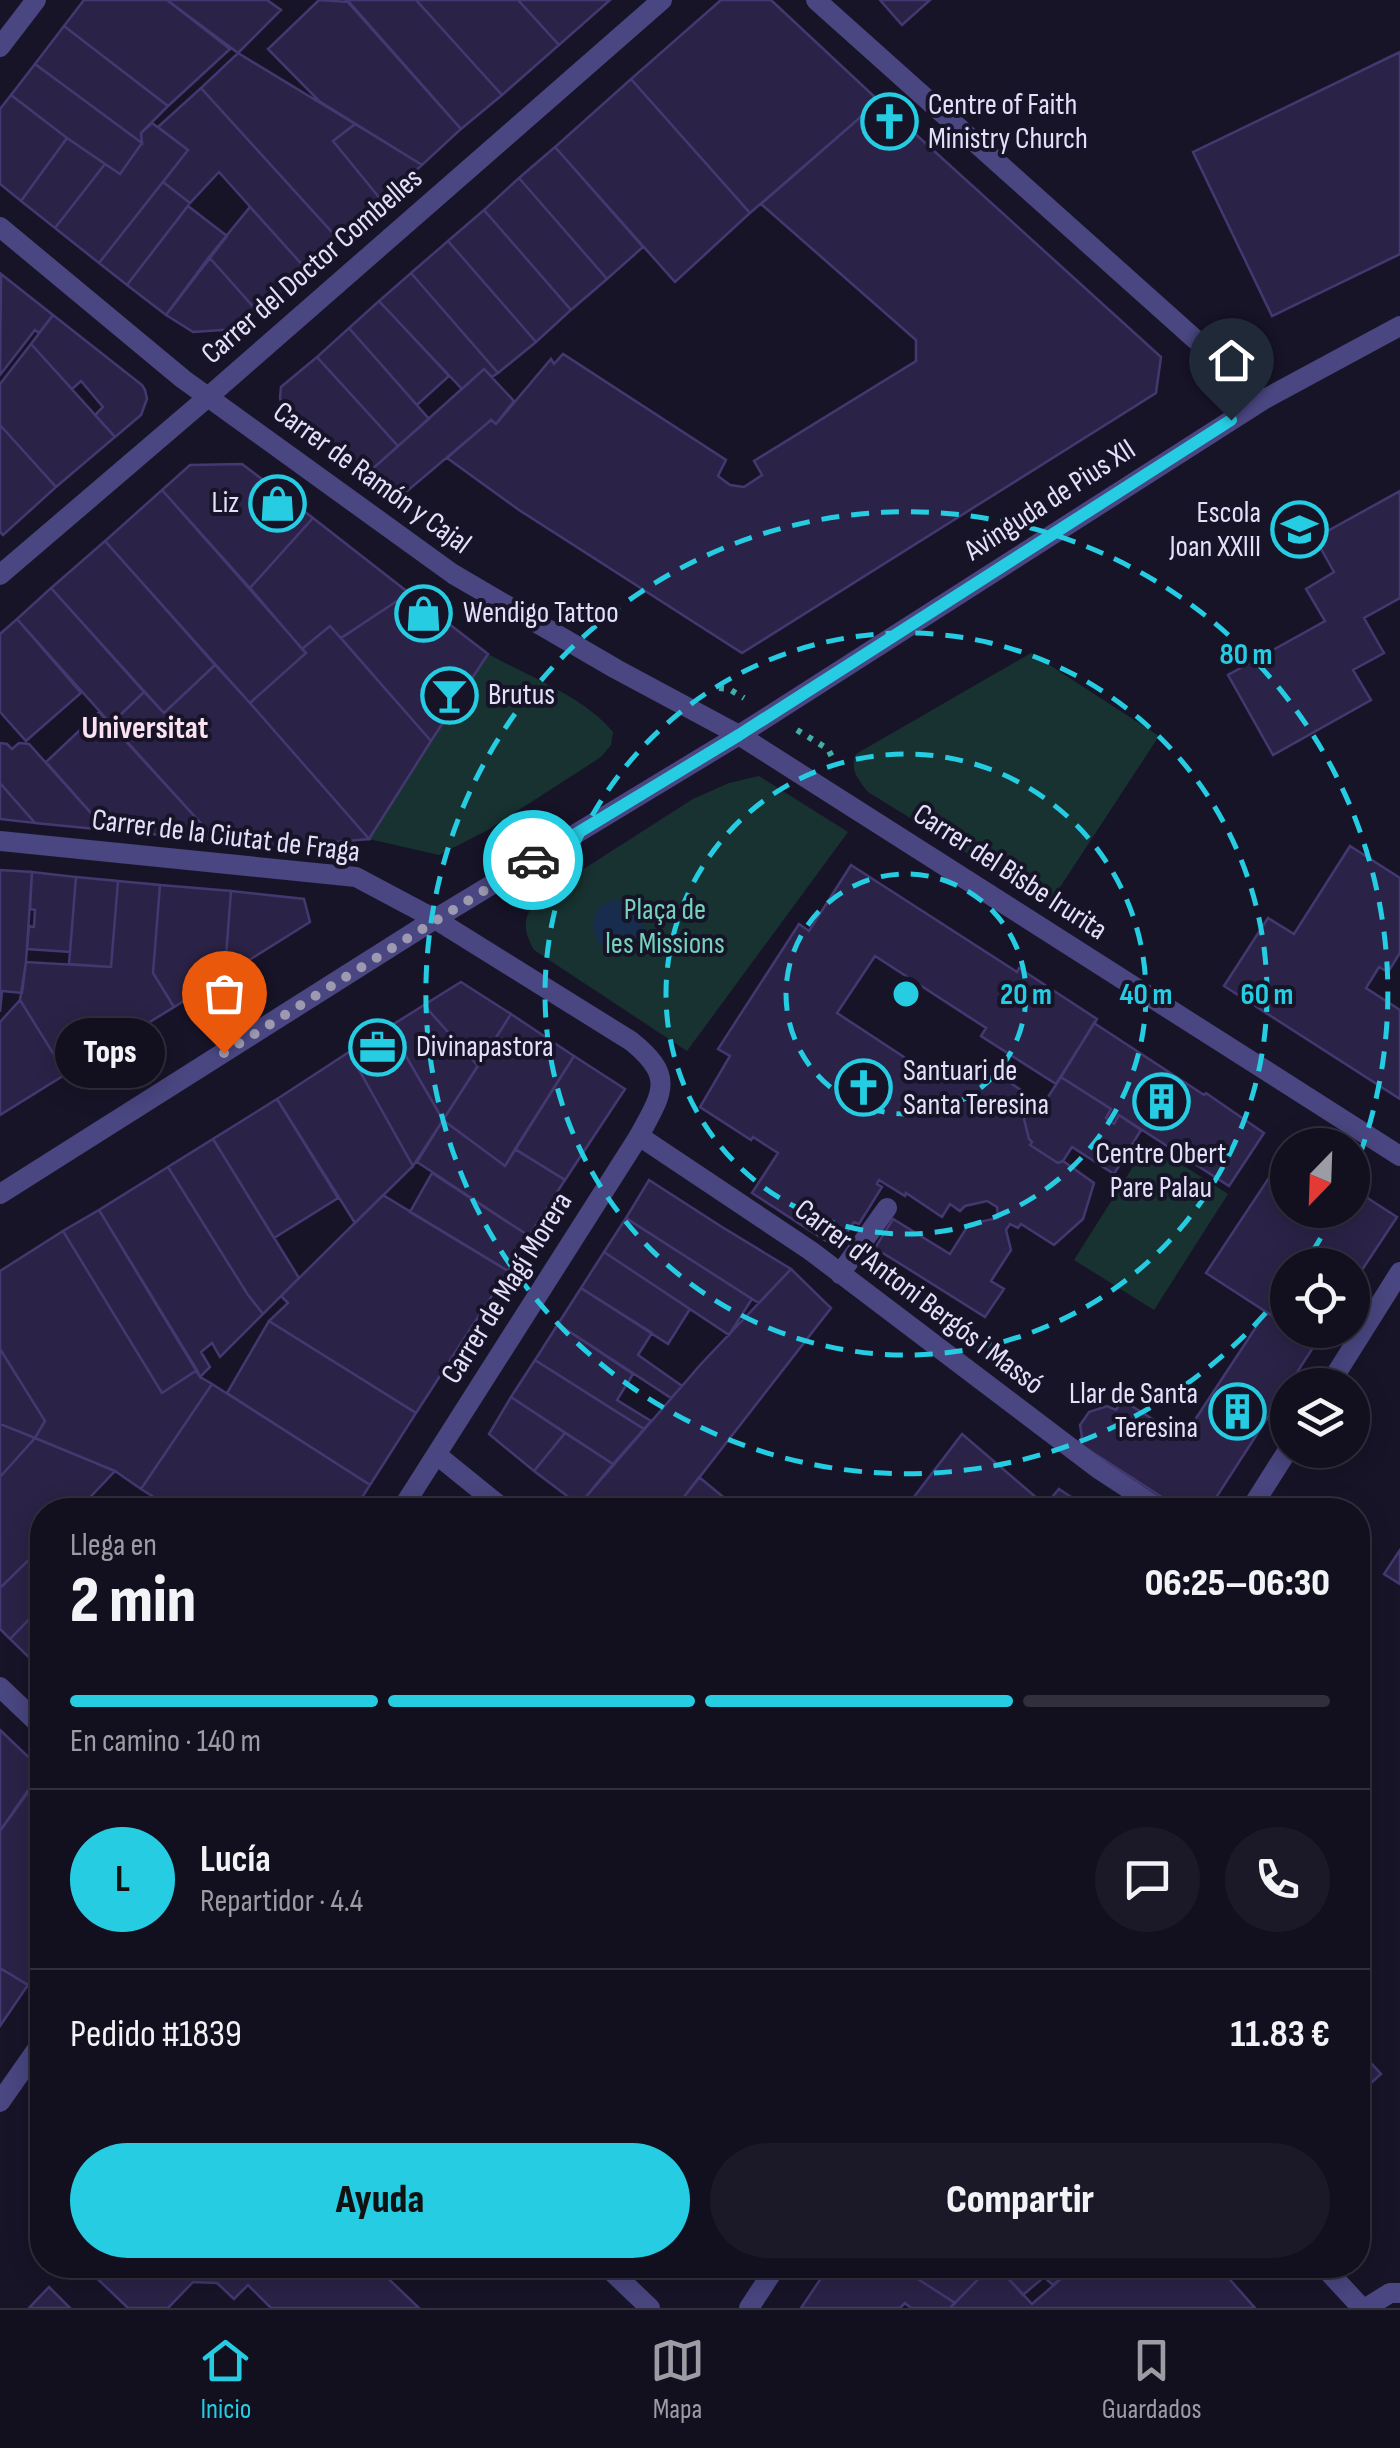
<!DOCTYPE html>
<html lang="es">
<head>
<meta charset="utf-8">
<style>
  body { margin:0; font-family:"Sofia Sans Condensed",sans-serif; background:#1b1827; color:#f1f3f6; height:100vh; display:flex; flex-direction:column; font-size:38px; white-space:nowrap }
  * { box-sizing:border-box; margin:0 }
  p { font-size:32px; color:#9c9ca4 }
  .icon { flex:none; width:55px; height:55px; fill:none; stroke:currentColor; stroke-width:2; stroke-linecap:round; stroke-linejoin:round }
  .map { position:relative; flex:1; overflow:hidden }
  .panel { position:absolute; left:30px; top:1498px; width:1340px; height:780px; display:flex; flex-direction:column; background:#120f1e; border-radius:40px; box-shadow:0 5px 25px #0003,0 0 0 2px #312f3c }
  .panel>* { flex:none }
  .needle { width:65px; rotate:203deg }
  .fabs { position:absolute; left:1270px; top:1128px; display:grid; gap:20px }
  .fabs a { display:grid; place-items:center; width:100px; height:100px; border-radius:50%; background:#120f1e; box-shadow:0 5px 25px #0003,0 0 0 2px #312f3c; font-size:50px }
  .pin { position:absolute; display:grid; place-items:center; width:85px; height:85px; color:#fff; margin:-102px -42px; border-radius:50% 50% 50% 0; rotate:-45deg; box-shadow:0 0 10px #0007 }
  .pin .icon { rotate:45deg }
  .courier { position:absolute; display:grid; place-items:center; width:100px; height:100px; margin:-50px; border:8px solid #25cce2; border-radius:50%; background:#fff; color:#222; box-shadow:0 2px 12px #0007 }
  .bubble { position:absolute; height:70px; border-radius:35px; background:#120f1e; box-shadow:0 5px 25px #0003,0 0 0 2px #312f3c; font-size:32px; font-weight:800; line-height:70px; text-align:center }
  .headline em { font-style:normal; font-weight:800 }
  .headline div { display:flex; flex-direction:column-reverse }
  .headline { display:flex; align-items:center; justify-content:space-between; height:170px; padding:0 40px }
  h1 { font-size:65px; font-weight:800; line-height:75px }
  .bar { display:grid; grid-template-columns:repeat(4,1fr); gap:15px 10px; align-content:center; height:120px; padding:0 40px }
  .bar i { height:12px; border-radius:8px; background:#312f3c }
  .bar .on { background:#25cce2 }
  .bar p { grid-column:span 4 }
  .line { display:flex; align-items:center; gap:25px; padding:0 40px; border-top:2px solid #312f3c }
  .line div { flex:1 }
  .round { display:grid; place-items:center; flex:none; width:105px; height:105px; border-radius:52px; background:#1b1827 }
  .primary-button { display:flex; gap:20px; margin-top:auto; padding:20px 40px }
  .primary-button a { flex:1; height:115px; border-radius:60px; background:#25cce2; color:#111; font-size:40px; font-weight:800; line-height:115px; text-align:center }
  .primary-button a+a { background:#1b1827; color:#f1f3f6 }
  .tabs { display:flex; justify-content:space-around; align-items:center; height:140px; border-top:2px solid #312f3c; background:#120f1e; font-size:28px; color:#9c9ca4 }
  .tabs a { display:grid; justify-items:center; gap:5px }
  .tabs .on { color:#25cce2 }
  .map>svg:first-child { display:block }
  .green { fill:#183231 }
  .water { fill:#182c4d }
  .building { fill:#2b2347; stroke:#443870; stroke-width:2.5 }
  .lines { fill:none; stroke-linecap:round; stroke-linejoin:round }
  .path { stroke:#41aea9; stroke-width:6; stroke-dasharray:5 8; stroke-linecap:butt }
  .service { stroke:#494681; stroke-width:20 }
  .minor { stroke:#494681; stroke-width:20 }
  .done { stroke:#9c99b1; stroke-width:10; stroke-dasharray:0 18 }
  .route { stroke:#25cce2; stroke-width:12 }
  .ring { fill:none; stroke:#25cce2; stroke-width:5; stroke-dasharray:18 12 }
  .labels { text-anchor:middle; dominant-baseline:central; stroke-width:8; stroke-linejoin:round; paint-order:stroke }
  .poi-label { font-size:30px; fill:#e3e0fb; stroke:#181428; text-anchor:start }
  .street-label { font-size:30px; fill:#e3e0fb; stroke:#181428 }
  .park-label { font-size:30px; fill:#74d3bd; stroke:#181428 }
  .neighbourhood-label { font-size:32px; font-weight:bold; fill:#fbe2f1; stroke:#181428 }
  .centre { fill:#25cce2; stroke:#181428; stroke-width:5 }
  .ring-label { font-size:30px; text-anchor:middle; font-weight:bold; fill:#25cce2; stroke:#181428; stroke-width:8; stroke-linejoin:round; paint-order:stroke }
</style>
</head>
<body>
<div class="map">
<svg width="1400" height="2308" viewBox="0 0 1400 2308">
  <rect width="100%" height="100%" fill="#181428"/>
  <path class="green" d="M1031,653L1159,736L1049,904L868,792C859,780 849,770 856,754Z
    M488,654C528,676 585,697 613,732L611,745L601,757L488,830L439,855L369,839Z
    M759,776L848,832L687,1051L534,950C521,927 523,913 543,895L693,799L729,783Z
    M1148,1143L1228,1194L1154,1310L1074,1260Z"/>
  <path class="water" d="M593 925a25 25 0 1 1 50 0a25 25 0 1 1-50 0Z"/>
  <path class="building" d="M84,0H167L230,49L168,106L64,26Z
    M167,0H267L281,10L238,53Z
    M319,0L349,2L461,129L422,165L319,101L268,49Z
    M346,0H416L502,95L461,129Z
    M416,0H518L559,45L502,95Z
    M518,0H610L559,45Z
    M721,0H771L879,101L750,213L631,79Z
    M880,0H930L902,25Z
    M64,26L168,106L141,133L142,143L35,64Z
    M1400,52V254L1272,316L1193,152Z
    M238,53L355,124L333,141L382,201L339,240L201,88Z
    M35,64L142,143L120,174L67,138L11,95Z
    M631,79L750,213L675,282L555,147Z
    M201,88L339,240L306,269L219,172L190,203L163,182L188,150L158,127Z
    M11,95L67,138L21,201L0,184V109Z
    M879,101L1161,357L1156,393L742,653L519,510L447,458L491,420L496,424L551,359L554,364L563,354L726,460L718,476L730,485L744,487L762,475L754,461L916,361V340L761,204Z
    M152,123L188,150L99,263L55,228L105,164L120,174L142,143L141,133Z
    M355,124L422,165L382,201L333,141Z
    M67,138L105,164L55,228L21,201Z
    M555,147L643,247L607,279L519,178Z
    M519,178L607,279L571,310L484,210Z
    M163,182L190,203L127,285L99,263Z
    M188,206L227,236L166,315L127,285Z
    M250,207L306,269L258,312L209,257Z
    M484,210L571,310L536,342L448,241Z
    M448,241L536,342L498,373L411,273Z
    M209,257L258,312L237,329L193,332L166,315Z
    M411,273L498,373L492,377L484,369L462,389L379,301Z
    M1,274L53,315L39,333L35,330L0,375Z
    M379,301L449,376L417,405L349,328Z
    M53,315L142,385L145,390L147,399L141,415L115,437L95,415L103,407L81,381L72,389L31,344Z
    M349,328L429,419L398,446L317,357Z
    M31,344L115,437L56,487L0,425V384Z
    M317,357L398,446L368,473L282,406L280,398L281,387Z
    M484,369L514,401L496,424L491,420L399,498L368,473Z
    M0,425L56,487L3,535L0,532Z
    M242,464L313,518L250,588L162,490L190,465Z
    M162,490L306,653L250,703L105,541Z
    M1400,491V598L1364,618L1384,653L1353,670L1371,700L1273,755L1228,675L1325,621L1306,589L1334,572L1315,538Z
    M313,518L409,593L341,638L330,626L302,649L250,588Z
    M105,541L215,665L164,713L51,588Z
    M51,588L144,692L111,724L17,619Z
    M409,593L488,654L431,741L341,638Z
    M17,619L81,693L26,741L0,712V634Z
    M330,626L431,741L369,839L250,703L306,653L302,649Z
    M215,665L250,703L369,839L282,847L206,839L208,831L111,724L144,692L164,713Z
    M99,712L208,831L206,839L106,830L46,762Z
    M0,743L7,744L12,749L19,743L29,744L106,830L35,823L0,783Z
    M0,783L35,823L0,819Z
    M1350,846L1400,878V953L1388,972L1379,967L1366,988L1400,1010V1099L1224,986L1268,918L1294,934Z
    M851,865L1017,972L1019,968L1097,1019L1056,1084L981,1036L986,1028L875,956L837,1013L942,1082L962,1080L968,1074L978,1080L986,1067L1024,1092L1015,1104L1027,1112L1024,1119L1029,1139L1032,1142L1030,1145L1058,1163L1063,1161L1094,1183L1083,1219L1054,1245L1021,1224L1018,1228L1010,1224L1006,1230L1011,1250L991,1281L1004,1289L985,1317L875,1248L893,1219L950,1254L969,1224L998,1218L997,1207L987,1201L965,1206L960,1211L950,1204L942,1217L906,1193L905,1196L879,1180L877,1184L882,1187L859,1224L854,1222L837,1248L752,1193L778,1153L753,1137L751,1140L700,1107L730,1056L718,1049L799,924L809,931Z
    M0,870L32,872L26,962L22,993L2,991L0,1012Z
    M32,872L76,877L70,952L27,949L29,926L34,927L35,910L30,909Z
    M76,877L118,881L111,967L69,964Z
    M118,881L160,885L153,973L174,1007L66,1074L20,1000L26,962L111,967Z
    M160,885L231,891L226,956L235,969L174,1007L153,973Z
    M231,891L304,899L310,922L235,969L226,956Z
    M461,982L511,1014L478,1066L424,1005Z
    M20,1000L66,1074L0,1115V1022Z
    M424,1005L478,1066L443,1120L389,1027Z
    M511,1014L574,1056L505,1166L443,1120Z
    M1094,1023L1204,1095L1206,1093L1264,1133L1229,1186L1119,1115L1114,1124L1106,1118L1111,1109L1061,1077Z
    M389,1027L443,1120L413,1166L349,1052Z
    M349,1052L413,1166L355,1223L277,1099Z
    M574,1056L625,1089L565,1180L515,1149Z
    M1061,1077L1111,1109L1106,1118L1114,1124L1119,1115L1141,1130L1114,1174L1072,1147L1063,1161L1058,1163L1030,1145L1032,1142L1029,1139L1024,1119L1027,1112L1035,1117Z
    M277,1099L338,1198L274,1238L213,1139Z
    M443,1120L505,1166L515,1149L565,1180L529,1236L417,1162Z
    M213,1139L299,1278L263,1314L248,1295L168,1167Z
    M1288,1149V1210H1352V1188L1397,1217L1352,1285V1265H1288V1326L1206,1273Z
    M168,1167L248,1295L263,1314L220,1357L212,1343L201,1352L210,1367L200,1377L99,1210Z
    M432,1173L529,1236L508,1271L410,1212Z
    M649,1180L722,1227L791,1269L759,1303L752,1299L626,1218Z
    M383,1195L508,1271L416,1413L269,1321L288,1303L281,1296Z
    M99,1210L197,1370L162,1393L63,1231Z
    M626,1218L752,1299L729,1335L604,1252Z
    M63,1231L162,1393L197,1370L200,1377L212,1384L141,1489L115,1471L35,1438L45,1421L0,1349V1271Z
    M604,1252L690,1309L668,1344L581,1288Z
    M791,1269L831,1308L674,1510H586L579,1505L701,1364Z
    M581,1288L652,1333L638,1355L682,1386L671,1398L558,1324Z
    M1266,1312L1288,1326V1330H1295L1316,1343L1208,1510H1182L1078,1443L1082,1437L1080,1425L1089,1412L1107,1406L1116,1410L1122,1400L1183,1438Z
    M269,1321L416,1413L370,1485L227,1393Z
    M558,1324L633,1374L617,1400L651,1421L644,1429L535,1360Z
    M0,1349L45,1421L35,1438L0,1424Z
    M535,1360L644,1429L613,1464L511,1397Z
    M212,1384L370,1485L354,1510H174L141,1489Z
    M511,1397L565,1433L534,1471L489,1434Z
    M0,1424L35,1438L0,1477Z
    M565,1433L613,1464L579,1505L534,1471Z
    M962,1434L1045,1505L1041,1510H904Z
    M35,1438L115,1471L78,1510H42V1547L0,1588V1477Z
    M699,1477L739,1510H674Z
    M1059,1489L1091,1510H1041Z
    M42,1547V1606L10,1639L0,1629V1588Z
    M1400,1550V1584L1384,1574Z
    M42,1606V1666L40,1668L10,1639Z
    M0,1730L42,1770L0,1831Z
    M42,1773V1965L28,1985L0,1968V1831Z
    M0,1968L28,1985L0,2026Z
    M1358,2049L1381,2074L1358,2095Z
    M83,2265H374L419,2308H271L248,2285L234,2299L217,2283L193,2282L168,2308H128Z
    M830,2265H872L879,2269L882,2265H896L955,2303L950,2308H911L905,2303L900,2308H801Z
    M896,2265H992L955,2303Z
    M992,2265H996L1032,2304L1077,2265H1217L1255,2308H950Z
    M996,2265H1077L1053,2285L1044,2277L1023,2295Z
    M49,2287L70,2308H29Z"/>
  <g class="lines">
    <path class="path" d="M719,688L729,689L744,698
      M797,730L828,749L833,759"/>
    <path class="service" d="M639,1136L811,1251L1100,1470L1161,1510
      M840,1274L887,1208"/>
    <path class="minor" d="M816,0L1263,400
      M0,47L36,0
      M0,227L183,379L453,574L616,669L739,735L1400,1156
      M0,575L208,397L662,0
      M0,841L356,877L435,919L631,1041C676,1077 662,1093 639,1136L401,1510
      M0,1194L435,919L739,735L1263,400L1400,326
      M1329,1385L1400,1272
      M437,1455L505,1510
      M1250,1510L1288,1450
      M0,1687L42,1727
      M0,2102L42,2042
      M605,2265L650,2308
      M1322,2265L1362,2308
      M749,2308L777,2265
      M1366,2308L1390,2293H1400"/>
  </g>
  <g class="lines">
    <path class="done" d="M224,1053L533,860"/>
    <path class="route" d="M533,860L739,735L1231,420"/>
  </g>
  <g class="ring">
    <circle cx="906" cy="994" r="120"/>
    <circle cx="906" cy="994" r="240"/>
    <circle cx="906" cy="994" r="361"/>
    <path d="M1335 1212A481 481 0 0 1 1305 1263M1285 1290A481 481 0 1 1 1354 1170"/>
  </g>
  <defs>
    <symbol id="church-ring" viewBox="-11 -11 22 22"><circle r="9.5" fill="#181428" stroke="#25cce2" stroke-width="1.5"/><path d="M-1.2-6h2.4v3.5h3.3v2.4h-3.3V6h-2.4V-.1h-3.3v-2.4h3.3Z" fill="#25cce2"/></symbol>
    <symbol id="shop-ring" viewBox="-11 -11 22 22"><circle r="9.5" fill="#181428" stroke="#25cce2" stroke-width="1.5"/><path d="M-5-2.5h2.3a2.7 3.5 0 0 1 5.4 0H5L5.5 6h-11ZM-1.5-2.5h3a1.5 2.3 0 0 0-3 0Z" fill="#25cce2"/></symbol>
    <symbol id="school-ring" viewBox="-11 -11 22 22"><circle r="9.5" fill="#181428" stroke="#25cce2" stroke-width="1.5"/><path d="M0-5L7-2L0 1L-7-2ZM-4 1L0 2.5L4 1V4Q0 6-4 4Z" fill="#25cce2"/></symbol>
    <symbol id="bar-ring" viewBox="-11 -11 22 22"><circle r="9.5" fill="#181428" stroke="#25cce2" stroke-width="1.5"/><path d="M-6-5H6L.8 .8V4.5H3.5V6h-7V4.5H-.8V.8Z" fill="#25cce2"/></symbol>
    <symbol id="office-ring" viewBox="-11 -11 22 22"><circle r="9.5" fill="#181428" stroke="#25cce2" stroke-width="1.5"/><path d="M-6-3h4V-5.5h4V-3h4V5H-6ZM-1-4.5V-3h2v-1.5ZM-6 0V1H6V0Z" fill="#25cce2"/></symbol>
    <symbol id="building-ring" viewBox="-11 -11 22 22"><circle r="9.5" fill="#181428" stroke="#25cce2" stroke-width="1.5"/><path d="M-4-6H4V6H1V3H-1V6H-4ZM-2.5-4.3h1.7v1.8h-1.7ZM.8-4.3h1.7v1.8H.8ZM-2.5-1h1.7V.8h-1.7ZM.8-1h1.7V.8H.8Z" fill="#25cce2"/></symbol>
  </defs>
  <g fill-rule="evenodd">
    <use href="#church-ring" x="858" y="90" width="63" height="63"/>
    <use href="#shop-ring" x="246" y="472" width="63" height="63"/>
    <use href="#school-ring" x="1268" y="498" width="63" height="63"/>
    <use href="#shop-ring" x="392" y="582" width="63" height="63"/>
    <use href="#bar-ring" x="418" y="664" width="63" height="63"/>
    <use href="#office-ring" x="346" y="1016" width="63" height="63"/>
    <use href="#church-ring" x="832" y="1056" width="63" height="63"/>
    <use href="#building-ring" x="1130" y="1070" width="63" height="63"/>
    <use href="#building-ring" x="1206" y="1380" width="63" height="63"/>
  </g>
  <g class="labels">
    <g class="poi-label">
      <text x="928" y="105">Centre of Faith<tspan x="928" dy="34">Ministry Church</tspan></text>
      <text x="239" y="503" text-anchor="end">Liz</text>
      <text x="1261" y="513" text-anchor="end">Escola<tspan x="1261" dy="34">Joan XXIII</tspan></text>
      <text x="463" y="613">Wendigo Tattoo</text>
      <text x="488" y="695">Brutus</text>
      <text x="416" y="1047">Divinapastora</text>
      <text x="903" y="1071">Santuari de<tspan x="903" dy="34">Santa Teresina</tspan></text>
      <text x="1161" y="1154" text-anchor="middle">Centre Obert<tspan x="1161" dy="34">Pare Palau</tspan></text>
      <text x="1198" y="1394" text-anchor="end">Llar de Santa<tspan x="1198" dy="34">Teresina</tspan></text>
    </g>
    <g class="street-label">
      <text transform="translate(312 266) rotate(-41)">Carrer del Doctor Combelles</text>
      <text transform="translate(372 478) rotate(36)">Carrer de Ramón y Cajal</text>
      <text transform="translate(1050 500) rotate(-33)">Avinguda de Pius XII</text>
      <text transform="translate(226 836) rotate(7)">Carrer de la Ciutat de Fraga</text>
      <text transform="translate(1010 872) rotate(33)">Carrer del Bisbe Irurita</text>
      <text transform="translate(507 1288) rotate(-58)">Carrer de Magí Morera</text>
      <text transform="translate(919 1297) rotate(37)">Carrer d'Antoni Bergós i Massó</text>
    </g>
    <g class="park-label">
      <text x="665" y="910">Plaça de<tspan x="665" dy="34">les Missions</tspan></text>
    </g>
    <g class="neighbourhood-label">
      <text x="145" y="728">Universitat</text>
    </g>
  </g>
  <circle cx="906" cy="994" r="15" class="centre"/>
  <g class="ring-label">
    <text x="1246" y="664">80 m</text>
    <text x="1026" y="1004">20 m</text>
    <text x="1146" y="1004">40 m</text>
    <text x="1267" y="1004">60 m</text>
  </g>
</svg>
<div class="fabs">
<a><svg class="needle" viewBox="-14 -14 28 28"><path d="M0-13l5 13h-10z" fill="#e53935"/><path d="M0 13l5-13h-10z" fill="#9c9ca4"/></svg></a>
<a><svg class="icon" aria-label="locate" viewBox="0 0 24 24"><circle cx="12" cy="12" r="6"/><path d="M12 2v4M12 18v4M2 12h4M18 12h4"/></svg></a>
<a><svg class="icon" aria-label="layers" viewBox="0 0 24 24"><path d="M12 4l9 5-9 5-9-5zM3 14l9 5 9-5"/></svg></a>
</div>
<div class="pin" style="left:224px;top:1053px;background:#ea580c"><svg class="icon" aria-label="bag" viewBox="0 0 24 24"><path d="M5 8h14l-1 12H6zM9 8a3 3 0 0 1 6 0"/></svg></div>
<div class="pin" style="left:1231px;top:420px;background:#1f2937"><svg class="icon" aria-label="home" viewBox="0 0 24 24"><path d="M3 11l9-7 9 7M6 9v11h12V9"/></svg></div>
<div class="courier" style="left:533px;top:860px"><svg class="icon" aria-label="car" viewBox="0 0 24 24"><path d="M5 17H2v-5l4-1 3-4h7l3 4 3 1v5h-3M9 17h6M6 11h13"/><circle cx="7" cy="17" r="2"/><circle cx="17" cy="17" r="2"/></svg></div>
<div class="bubble" style="left:55px;top:1018px;width:110px">Tops</div>
<section class="panel">
<div class="headline"><div><h1>2 min</h1><p>Llega en</p></div><em>06:25–06:30</em></div>
<div class="bar"><i class="on"></i><i class="on"></i><i class="on"></i><i></i><p>En camino · 140 m</p></div>
<div class="line" style="height:180px"><b class="round" style="background:#25cce2;color:#111">L</b><div><b>Lucía</b><p>Repartidor · 4.4</p></div><a class="round"><svg class="icon" aria-label="chat" viewBox="0 0 24 24"><path d="M4 5h16v11H9l-5 4z"/></svg></a><a class="round"><svg class="icon" aria-label="phone" viewBox="0 0 24 24"><path d="M5 4h4l2 5-3 2q2 4 5 5l2-3 5 2v4C11 20 4 13 5 4z"/></svg></a></div>
<div class="line" style="height:130px"><div>Pedido #1839</div><b>11.83 €</b></div>
<div class="primary-button"><a>Ayuda</a><a>Compartir</a></div>
</section>
</div>
<nav class="tabs">
<a class="on"><svg class="icon" aria-label="home" viewBox="0 0 24 24"><path d="M3 11l9-7 9 7M6 9v11h12V9"/></svg>Inicio</a>
<a><svg class="icon" aria-label="map" viewBox="0 0 24 24"><path d="M3 6l6-2 6 2 6-2v14l-6 2-6-2-6 2zM9 4v14M15 6v14"/></svg>Mapa</a>
<a><svg class="icon" aria-label="saved" viewBox="0 0 24 24"><path d="M7 4h10v16l-5-4-5 4z"/></svg>Guardados</a>
</nav>
</body>
</html>
